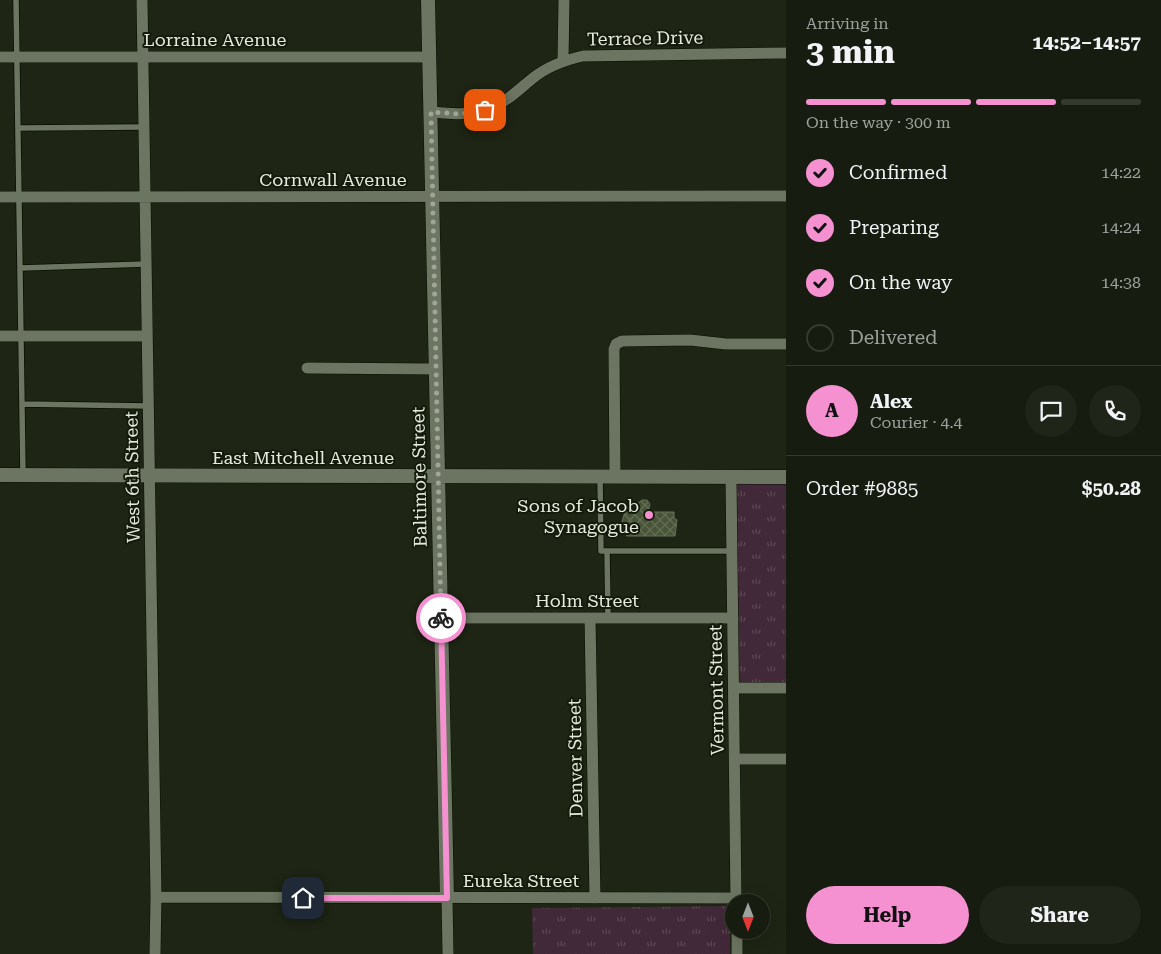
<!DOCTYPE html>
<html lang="en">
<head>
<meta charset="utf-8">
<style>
  body { margin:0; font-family:"Roboto Serif",serif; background:#1f2518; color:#f1f3f6; height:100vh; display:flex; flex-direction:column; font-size:19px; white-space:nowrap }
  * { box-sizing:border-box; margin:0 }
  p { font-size:16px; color:#9ea19e }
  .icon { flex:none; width:28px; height:28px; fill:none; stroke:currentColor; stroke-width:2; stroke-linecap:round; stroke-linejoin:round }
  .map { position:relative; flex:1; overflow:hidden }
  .sheet { display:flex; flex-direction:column; background:#161c0f; width:375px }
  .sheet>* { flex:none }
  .needle { width:32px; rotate:180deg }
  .controls { position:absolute; left:725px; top:894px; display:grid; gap:10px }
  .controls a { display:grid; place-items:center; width:45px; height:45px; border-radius:50%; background:#161c0f; box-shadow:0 5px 20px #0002,0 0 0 1px #353a2f; font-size:25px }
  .pin { position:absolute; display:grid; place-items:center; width:42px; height:42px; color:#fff; margin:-21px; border-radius:10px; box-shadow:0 2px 8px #0006 }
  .courier { position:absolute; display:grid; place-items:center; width:50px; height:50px; margin:-25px; border:4px solid #f590d1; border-radius:50%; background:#fff; color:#222; box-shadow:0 1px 6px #0007 }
  .summary em { font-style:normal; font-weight:700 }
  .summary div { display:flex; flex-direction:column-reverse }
  .summary { display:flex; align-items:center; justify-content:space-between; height:85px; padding:0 20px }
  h1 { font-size:32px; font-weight:700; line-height:38px }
  .bar { display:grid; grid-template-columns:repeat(4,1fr); gap:8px 5px; align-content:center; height:60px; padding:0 20px }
  .bar i { height:6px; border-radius:4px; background:#353a2f }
  .bar .active { background:#f590d1 }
  .bar p { grid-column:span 4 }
  .line { display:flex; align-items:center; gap:12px; padding:0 20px; border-top:1px solid #353a2f }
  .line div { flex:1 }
  .round { display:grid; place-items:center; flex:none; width:52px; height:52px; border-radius:26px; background:#1f2518 }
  ol { padding:0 20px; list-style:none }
  li { display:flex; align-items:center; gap:15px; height:55px }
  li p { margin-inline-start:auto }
  li .icon { padding:5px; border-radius:50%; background:#f590d1; color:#111; stroke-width:4 }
  li:last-child { color:#9ea19e }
  li i { width:28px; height:28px; border:2px solid #353a2f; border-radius:50% }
  .button { display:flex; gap:10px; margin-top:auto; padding:10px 20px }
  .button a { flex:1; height:58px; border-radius:30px; background:#f590d1; color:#111; font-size:20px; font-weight:700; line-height:58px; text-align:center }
  .button a+a { background:#1f2518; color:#f1f3f6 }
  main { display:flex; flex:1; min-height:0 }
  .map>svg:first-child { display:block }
  .park { fill:url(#park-tufts) }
  .building { fill:url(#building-cross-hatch); stroke:#666f5b }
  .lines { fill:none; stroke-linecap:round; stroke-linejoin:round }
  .service-casing { stroke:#080e02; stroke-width:7 }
  .minor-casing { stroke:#080e02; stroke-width:12 }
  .tertiary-casing { stroke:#080e02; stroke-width:15 }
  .service { stroke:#6c7561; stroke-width:5.5 }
  .minor { stroke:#6c7561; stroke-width:11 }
  .tertiary { stroke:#6c7561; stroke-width:14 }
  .done { stroke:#9fa597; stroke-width:5; stroke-dasharray:0 9 }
  .route { stroke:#f590d1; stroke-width:6 }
  .poi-dot { fill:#f590d1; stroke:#151b0b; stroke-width:2 }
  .labels { text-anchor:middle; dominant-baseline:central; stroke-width:4; stroke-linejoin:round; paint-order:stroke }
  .street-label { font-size:18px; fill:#e5eade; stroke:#151b0b }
  .poi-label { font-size:18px; fill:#e5eade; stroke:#151b0b; text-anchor:end }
</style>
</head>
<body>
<main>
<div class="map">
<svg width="786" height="954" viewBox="0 0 786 954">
  <defs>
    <pattern id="park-tufts" width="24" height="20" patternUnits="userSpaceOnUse" patternTransform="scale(1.25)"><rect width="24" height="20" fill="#422939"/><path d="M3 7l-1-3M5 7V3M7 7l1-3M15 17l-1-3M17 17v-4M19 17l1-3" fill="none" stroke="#5d4855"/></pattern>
    <pattern id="building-cross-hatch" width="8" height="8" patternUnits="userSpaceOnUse" patternTransform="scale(1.25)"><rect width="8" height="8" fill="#485437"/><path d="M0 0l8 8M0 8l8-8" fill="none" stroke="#626d54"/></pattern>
  </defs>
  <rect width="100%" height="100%" fill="#1e2514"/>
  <path class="park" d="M737,484H786V683H737Z
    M730,906V954H533L532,908Z"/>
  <path class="building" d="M642,500H647L650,504L648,512H674V518L677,520L675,536H627L625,534L622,521L625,512L638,511L639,507L637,504Z"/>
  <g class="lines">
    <defs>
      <path id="service" d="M16,0L23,475
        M18,128L144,127
        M20,268L146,264
        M22,404L148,406
        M600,476L601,551H732
        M607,551L608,617"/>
      <path id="minor" d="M142,0L156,897L155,954
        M0,57H429
        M563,61L564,0
        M431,112C449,113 467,116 485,110C505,104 518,90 533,78C548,66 565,60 583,56L786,53
        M0,197L786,196
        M0,336H147
        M307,368L435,369
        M615,476L614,349L616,344L622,341L690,340L726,344H786
        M731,477L736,902
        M441,618H733
        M590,618L595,898
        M734,688H786
        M735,759H786
        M156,897L736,898
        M447,898L448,954
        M737,930V954"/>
      <path id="tertiary" d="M428,0L447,898
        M0,475L786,477"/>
    </defs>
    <use href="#service" class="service-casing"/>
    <use href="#minor" class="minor-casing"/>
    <use href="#tertiary" class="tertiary-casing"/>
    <use href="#service" class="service"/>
    <use href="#minor" class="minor"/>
    <use href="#tertiary" class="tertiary"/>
  </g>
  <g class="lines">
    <path class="done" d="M441,618L431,112L461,114L485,110"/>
    <path class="route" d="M303,898H447L441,618"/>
  </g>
  <circle class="poi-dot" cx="649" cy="515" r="5"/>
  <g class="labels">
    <g class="street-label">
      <text transform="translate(645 38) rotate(-1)">Terrace Drive</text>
      <text x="215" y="39">Lorraine Avenue</text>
      <text x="333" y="179">Cornwall Avenue</text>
      <text x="303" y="457">East Mitchell Avenue</text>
      <text transform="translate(132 477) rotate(-91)">West 6th Street</text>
      <text transform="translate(419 477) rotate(-91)">Baltimore Street</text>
      <text x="587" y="600">Holm Street</text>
      <text transform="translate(716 690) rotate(-91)">Vermont Street</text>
      <text transform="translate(575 758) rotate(-91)">Denver Street</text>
      <text x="521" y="880">Eureka Street</text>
    </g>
    <g class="poi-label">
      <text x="639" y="505">Sons of Jacob<tspan x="639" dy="21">Synagogue</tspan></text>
    </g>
  </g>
</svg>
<div class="controls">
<a><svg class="needle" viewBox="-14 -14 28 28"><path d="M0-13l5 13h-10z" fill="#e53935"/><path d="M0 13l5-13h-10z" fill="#9ea19e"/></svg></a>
</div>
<div class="pin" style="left:485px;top:110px;background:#ea580c"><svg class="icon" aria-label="bag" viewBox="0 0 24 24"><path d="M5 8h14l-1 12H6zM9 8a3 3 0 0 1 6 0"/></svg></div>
<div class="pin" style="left:303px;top:898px;background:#1f2937"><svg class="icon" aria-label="home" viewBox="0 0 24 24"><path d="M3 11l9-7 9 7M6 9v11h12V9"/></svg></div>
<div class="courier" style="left:441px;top:618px"><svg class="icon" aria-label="bike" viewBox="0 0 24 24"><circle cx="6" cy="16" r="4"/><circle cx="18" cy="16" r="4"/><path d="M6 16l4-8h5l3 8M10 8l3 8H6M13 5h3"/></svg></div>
</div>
<section class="sheet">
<div class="summary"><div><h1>3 min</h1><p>Arriving in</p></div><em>14:52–14:57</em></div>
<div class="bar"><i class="active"></i><i class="active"></i><i class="active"></i><i></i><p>On the way · 300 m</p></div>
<ol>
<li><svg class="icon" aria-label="check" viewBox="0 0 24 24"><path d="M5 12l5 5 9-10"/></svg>Confirmed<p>14:22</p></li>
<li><svg class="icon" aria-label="check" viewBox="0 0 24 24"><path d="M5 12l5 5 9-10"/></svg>Preparing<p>14:24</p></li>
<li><svg class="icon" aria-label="check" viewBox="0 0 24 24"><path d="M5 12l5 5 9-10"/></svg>On the way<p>14:38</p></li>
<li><i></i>Delivered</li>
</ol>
<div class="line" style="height:90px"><b class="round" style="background:#f590d1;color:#111">A</b><div><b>Alex</b><p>Courier · 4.4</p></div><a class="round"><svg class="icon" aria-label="chat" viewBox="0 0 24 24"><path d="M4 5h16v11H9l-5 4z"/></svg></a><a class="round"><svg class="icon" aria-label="phone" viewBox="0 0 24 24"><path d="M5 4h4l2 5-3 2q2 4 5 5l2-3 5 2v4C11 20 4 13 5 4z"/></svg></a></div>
<div class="line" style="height:65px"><div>Order #9885</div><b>$50.28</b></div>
<div class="button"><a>Help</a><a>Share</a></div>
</section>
</main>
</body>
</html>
